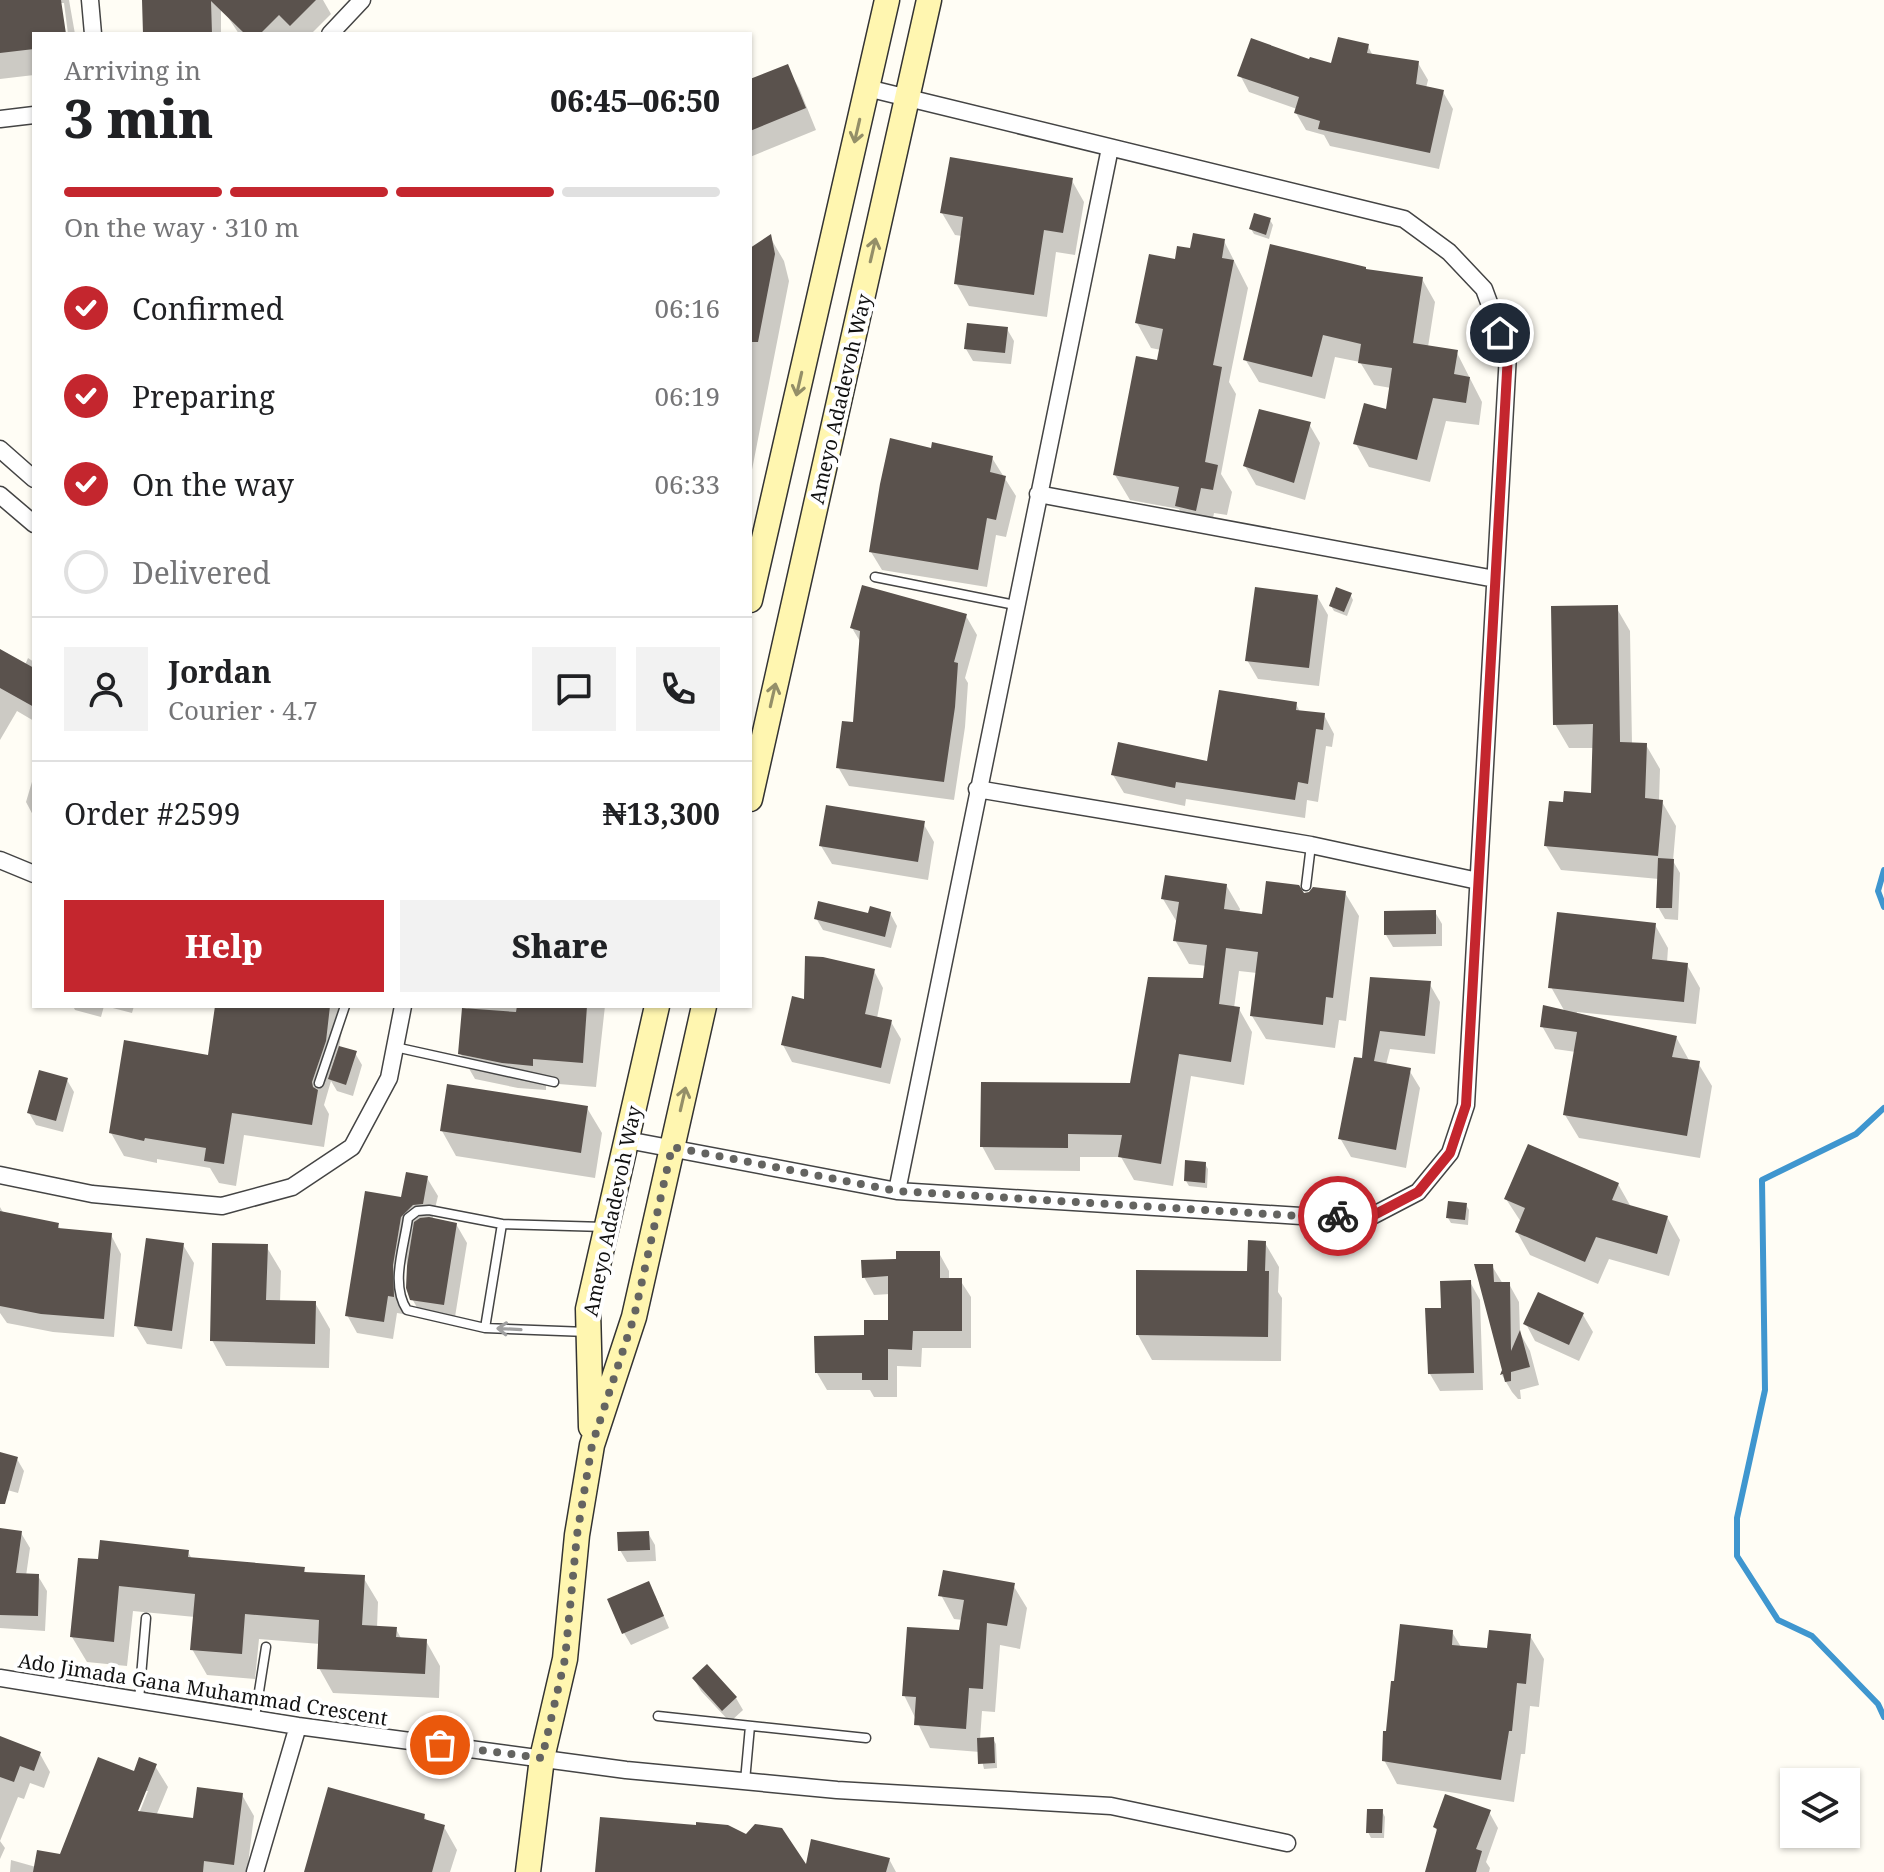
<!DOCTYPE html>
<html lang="en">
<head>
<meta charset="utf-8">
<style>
  body { margin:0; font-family:"Noto Serif",serif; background:#f2f2f2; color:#202124; height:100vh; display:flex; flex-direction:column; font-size:30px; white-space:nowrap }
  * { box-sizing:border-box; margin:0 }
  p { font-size:26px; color:#757577 }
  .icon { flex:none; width:44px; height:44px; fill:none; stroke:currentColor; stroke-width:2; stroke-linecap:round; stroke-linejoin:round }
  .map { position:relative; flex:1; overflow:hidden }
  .drawer { position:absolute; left:32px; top:32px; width:720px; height:976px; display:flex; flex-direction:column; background:#fff; border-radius:0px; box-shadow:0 2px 6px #0004 }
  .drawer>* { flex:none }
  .buttons { position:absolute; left:1780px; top:1768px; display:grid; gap:16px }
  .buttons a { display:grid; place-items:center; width:80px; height:80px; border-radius:0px; background:#fff; box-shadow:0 2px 6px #0004; font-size:40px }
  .pin { position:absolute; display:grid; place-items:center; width:68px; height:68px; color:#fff; margin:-34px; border:4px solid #fff; border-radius:50%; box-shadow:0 2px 8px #0007 }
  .courier { position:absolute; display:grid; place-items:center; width:80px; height:80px; margin:-40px; border:6px solid #c4262e; border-radius:50%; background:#fff; color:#222; box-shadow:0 2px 10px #0007 }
  .head em { font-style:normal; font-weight:800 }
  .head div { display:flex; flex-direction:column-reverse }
  .head { display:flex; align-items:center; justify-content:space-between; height:136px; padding:0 32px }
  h1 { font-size:52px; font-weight:800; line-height:60px }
  .bar { display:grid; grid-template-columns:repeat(4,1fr); gap:12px 8px; align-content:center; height:96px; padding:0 32px }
  .bar i { height:10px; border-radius:6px; background:#e0e0e0 }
  .bar .active { background:#c4262e }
  .bar p { grid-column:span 4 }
  .line { display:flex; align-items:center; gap:20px; padding:0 32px; border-top:2px solid #e0e0e0 }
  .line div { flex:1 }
  .round { display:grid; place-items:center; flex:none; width:84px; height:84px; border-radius:0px; background:#f2f2f2 }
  ol { padding:0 32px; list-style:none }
  li { display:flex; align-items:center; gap:24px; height:88px }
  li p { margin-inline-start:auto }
  li .icon { padding:8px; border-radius:50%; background:#c4262e; color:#fff; stroke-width:4 }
  li:last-child { color:#757577 }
  li i { width:44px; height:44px; border:4px solid #e0e0e0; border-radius:50% }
  .cta { display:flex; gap:16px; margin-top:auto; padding:16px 32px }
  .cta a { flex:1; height:92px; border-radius:0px; background:#c4262e; color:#fff; font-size:32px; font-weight:800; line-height:92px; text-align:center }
  .cta a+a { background:#f2f2f2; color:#202124 }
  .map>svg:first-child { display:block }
  .shadow { fill:#0003; fill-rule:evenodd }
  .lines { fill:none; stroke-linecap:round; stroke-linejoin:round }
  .stream { stroke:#3f96cf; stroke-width:6 }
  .building { fill:#5a524d }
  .lane-casing { stroke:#444; stroke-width:11 }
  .street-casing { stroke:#444; stroke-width:19 }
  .secondary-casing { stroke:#333; stroke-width:27 }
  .lane { stroke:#fff; stroke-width:8 }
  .street { stroke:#fff; stroke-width:16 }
  .secondary { stroke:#fff6b0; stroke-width:24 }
  .oneway { stroke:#948f68 }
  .oneway2 { stroke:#a0a0a0 }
  .done { stroke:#646461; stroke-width:8; stroke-dasharray:0 14.4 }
  .route { stroke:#c4262e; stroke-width:10 }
  .labels { text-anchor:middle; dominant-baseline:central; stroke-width:8; stroke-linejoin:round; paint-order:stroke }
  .street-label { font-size:20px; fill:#111; stroke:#fff }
</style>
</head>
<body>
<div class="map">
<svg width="1884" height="1872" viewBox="0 0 1884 1872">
  <rect width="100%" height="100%" fill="#fffdf5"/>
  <path class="shadow" d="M0,0H69L75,34H68L64,3H60L64,34H34V75L0,79Z
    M144,0H216L221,8V34H145Z
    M234,0H323L331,14L311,34H239L224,11Z
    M1368,46L1373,56L1418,63L1428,80L1426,88L1443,92L1453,109L1439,169L1330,146L1324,135L1306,130L1296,113L1297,109L1249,92L1240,75L1311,61L1332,65Z
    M787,67L799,88L816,130L750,157V81Z
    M1071,179L1084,202L1075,255L1056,252L1047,317L969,306L956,283L962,236L955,235L942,213Z
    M1270,220L1273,225L1269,239L1254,234L1251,229Z
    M770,237L784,261L789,281L750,480V250Z
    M1224,241L1248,288L1229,382L1236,394L1221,474L1232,492L1227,515L1214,513L1210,535L1192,531L1179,509L1130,500L1115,475L1161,350L1151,348L1137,323L1176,262L1192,250Z
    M1367,271L1422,279L1435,302L1428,347L1456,351L1482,402L1479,425L1446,421L1430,482L1369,467L1356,444L1388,411L1391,388L1374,385L1360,362L1335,357L1325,399L1259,382L1245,359Z
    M1007,329L1014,341L1011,364L973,361L966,349Z
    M1309,424L1320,443L1305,500L1256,485L1245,466Z
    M932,451L992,458L1016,496L1006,537L996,535L987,587L882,570L871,552Z
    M1350,594L1353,600L1347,616L1334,611L1331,606Z
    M1317,596L1328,615L1319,686L1258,679L1247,660Z
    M1616,607L1630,631L1632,744L1646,745L1660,769L1659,801L1662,802L1676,826L1673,861L1680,873L1678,920L1665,919L1658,907L1659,879L1561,870L1546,846L1565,804L1593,795L1594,748H1569L1555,724Z
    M966,616L977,635L965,678L968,683L965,727L954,800L849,786L838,767L855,725L861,643L852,628Z
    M0,651L25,665L28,658L34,662V721L17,711L0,740Z
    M1296,704L1300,712L1324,715L1334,734L1332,747L1326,746L1318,802L1307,800L1305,818L1186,799L1185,806L1124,793L1113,775L1209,763Z
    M34,775V817L26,802Z
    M923,823L934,842L928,880L832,864L821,846Z
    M1226,885L1240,909L1239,913L1264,916L1303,895L1345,893L1359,916L1346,1021L1339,1020L1335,1048L1266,1039L1252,1016L1257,973L1239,971L1234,1008L1239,1009L1252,1032L1244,1085L1191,1076L1173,1186L1134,1180L1121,1157H1080V1171L995,1170L982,1146L1132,1085L1205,980L1207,966L1189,964L1175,940L1178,924L1163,899Z
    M1435,912L1442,924V946L1393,947L1386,935Z
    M890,913L897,926L891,948L823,930L816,918Z
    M1655,925L1668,948L1667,963L1687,965L1700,988L1696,1024L1577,1012L1576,1015L1676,1037L1690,1062L1698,1063L1712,1086L1700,1158L1579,1138L1565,1115L1576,1052L1555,1049L1542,1026L1565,1012L1551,987Z
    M874,971L883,988L877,1018L891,1022L901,1039L890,1084L792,1062L783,1045L806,1002Z
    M1372,979L1429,983L1440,1002L1435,1054L1390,1049L1386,1065L1409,1070L1420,1088L1406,1168L1351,1157L1340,1138L1364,1061Z
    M73,1006H104L101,1017L75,1010Z
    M105,1006H134L132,1013Z
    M217,1006H346L339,1048L355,1053L362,1065L353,1096L337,1091L331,1081L324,1105L329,1114L324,1147L244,1135L236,1186L219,1183L210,1168L157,1159V1163L124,1156L111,1133L210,1057Z
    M468,1006H605L596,1087L546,1083V1090L518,1088L475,1079L460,1053Z
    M67,1080L74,1092L63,1132L36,1125L29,1113Z
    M587,1108L602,1133L595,1178L456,1156L442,1131Z
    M1205,1164L1208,1169L1207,1188L1189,1186L1186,1181Z
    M427,1178L438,1196L432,1221L456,1224L467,1243L454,1323L422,1316L411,1297L406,1258L402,1284L403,1314L397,1313L393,1339L357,1333L347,1315L402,1199Z
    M1618,1184L1631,1207L1667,1217L1680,1240L1669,1276L1609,1259L1598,1284L1530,1255L1517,1232L1521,1222L1506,1199Z
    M1466,1205L1469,1210L1468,1225L1451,1223L1448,1218Z
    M0,1207L4,1214L57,1224L61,1230L111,1235L121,1254L114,1337L53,1332L7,1323L0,1313Z
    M1265,1243L1279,1267L1278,1292L1282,1298L1281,1361L1152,1360L1138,1335L1249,1273Z
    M183,1245L194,1263L182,1349L147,1344L136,1326Z
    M266,1246L281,1271L280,1302L315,1303L330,1329L329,1368L226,1366L212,1340Z
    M939,1253L949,1271V1280H960L971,1297V1348H922L921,1367L897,1366V1397H874L870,1390H827L817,1373L890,1322V1294L874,1295L864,1277L898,1260Z
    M1476,1266H1492L1503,1284H1509L1519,1302L1520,1333L1530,1351L1539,1385L1520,1390L1521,1399H1518L1512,1392L1502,1375L1504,1370Z
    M1470,1282L1480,1300L1483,1390L1440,1391L1430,1374L1443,1310Z
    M1583,1315L1593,1332L1579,1361L1535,1341L1526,1324Z
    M0,1454L17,1459L24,1471L18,1493L0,1488Z
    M0,1530L21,1533L30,1548L26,1576H38L47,1591L45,1631L0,1628Z
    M648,1533L655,1545L656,1561L627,1562L620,1550Z
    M188,1552L192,1559L304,1569L307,1575L363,1577L378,1602L377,1628L396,1629L402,1640L426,1641L440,1666L439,1698L333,1693L319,1668L320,1644L259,1639L255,1679L207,1675L192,1649L195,1617L133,1611L127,1666L87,1662L72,1637L99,1561Z
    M1013,1585L1027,1608L1020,1649L1000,1645L995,1712L982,1711L980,1740L993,1739L996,1744L997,1768L984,1769L980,1752L930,1748L904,1695L960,1633L963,1620L954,1619L941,1595Z
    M655,1595L669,1628L631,1645L624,1633Z
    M1452,1632L1461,1647L1489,1650L1530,1636L1544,1659L1539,1707L1530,1706L1525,1754H1521L1514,1802L1397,1784L1384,1760L1387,1734Z
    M707,1667L736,1698L743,1710L730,1722L701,1691L694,1679Z
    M0,1738L40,1754L50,1772L44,1788L30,1783L24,1799L18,1797L0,1841L5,1848L0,1859Z
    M155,1766L168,1787L156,1816L195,1821L242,1795L254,1816L247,1872H10L11,1860L36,1867L61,1856ZM144,1791H148L136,1821L133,1820Z
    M1382,1811L1385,1817L1384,1838H1371L1368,1832Z
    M1489,1812L1498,1828L1486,1862L1490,1868L1489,1872H1427L1438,1833L1435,1827Z
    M424,1816L428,1823L444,1827L457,1850L450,1872H307Z
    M889,1859L896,1872H597L808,1869Z"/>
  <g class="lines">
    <path class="stream" d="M1884,870L1878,891L1884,907
      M1884,1108L1856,1134L1762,1180L1765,1390L1737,1518V1556L1778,1620L1812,1636L1878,1704L1884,1717"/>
  </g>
  <path class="building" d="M0,0H61L66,34H34V49L0,53Z
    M142,0H316L290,26L279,15L260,34H245L211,1L212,34H143Z
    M1338,37L1369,44L1367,53L1419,61L1416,84L1444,90L1430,153L1318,129L1320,121L1294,113L1299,97L1237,76L1251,38L1309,59L1310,57L1331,63Z
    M788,64L806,108L750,131V79Z
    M950,157L1073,178L1063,233L1044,230L1034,295L954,284L963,217L940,213Z
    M1254,213L1271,218L1266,235L1249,229Z
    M1193,233L1225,239L1222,258L1234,260L1213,365L1222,367L1205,462L1218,465L1213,490L1201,488L1196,511L1175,506L1179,487L1113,475L1136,356L1157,360L1163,329L1135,323L1149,254L1175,259L1177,246L1190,248Z
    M771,234L775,254L758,342H750V248Z
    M1270,244L1366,267V269L1423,277L1413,343L1458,350L1454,374L1470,377L1466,403L1433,398L1417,460L1353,444L1364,403L1386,409L1392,368L1358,363L1361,344L1323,335L1312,377L1243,360Z
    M967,323L1008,327L1005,353L964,349Z
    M1259,409L1311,422L1294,483L1243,466Z
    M890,438L931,448L932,442L993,456L990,472L1006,476L996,520L987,518L978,570L869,552L880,484Z
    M862,585L967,614L954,662L958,663L955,707L944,782L836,768L842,721L853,722L860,631L850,628Z
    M1255,587L1318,595L1309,668L1245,661Z
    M1336,587L1352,593L1344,612L1329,606Z
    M1618,605L1620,742L1647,743L1645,798L1663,800L1658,856L1544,846L1549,801L1563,802L1564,791L1591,793L1593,724L1553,725L1551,606Z
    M0,649L34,668V707L0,688Z
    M1219,690L1297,702L1296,710L1325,713L1323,730L1316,729L1308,784L1298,782L1295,800L1176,782L1175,788L1111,775L1118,742L1207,761Z
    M826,805L925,821L918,862L819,846Z
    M1658,858L1674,859L1672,908H1656Z
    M1165,875L1227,884L1224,909L1262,914L1266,881L1299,885L1304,893L1309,892L1313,887L1346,891L1333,998L1326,997L1323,1025L1250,1016L1258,952L1226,948L1219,1004L1240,1007L1231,1062L1179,1054L1161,1164L1118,1157L1122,1135L1068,1134V1148L980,1147L981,1082L1130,1083L1148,977L1203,978L1207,945L1173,941L1179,902L1161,899Z
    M818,901L868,913L870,906L891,912L885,937L814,919Z
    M1436,910V934L1384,935V911Z
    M1557,912L1656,923L1652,959L1688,963L1684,1002L1548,988Z
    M805,956L823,957L875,969L865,1014L892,1020L881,1068L781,1045L792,996L804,999Z
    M1370,977L1431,981L1425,1036L1380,1031L1374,1061L1411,1068L1396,1150L1338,1139L1354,1057L1362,1058Z
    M1543,1005L1677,1036L1672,1057L1700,1061L1687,1136L1563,1115L1577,1032L1540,1027Z
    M215,1006H330L326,1041L312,1082L313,1087L318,1090L312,1125L232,1113L224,1164L204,1161L206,1148L145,1138L144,1141L109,1133L124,1040L208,1055Z
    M517,1006H587L583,1063L533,1059V1066L502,1063L458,1054L462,1008L516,1012Z
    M339,1046L357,1051L346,1085L328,1079Z
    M39,1070L68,1078L56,1121L27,1113Z
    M447,1084L588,1106L581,1153L440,1131Z
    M1528,1144L1619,1183L1612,1200L1668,1216L1657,1254L1596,1237L1585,1262L1515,1232L1525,1208L1504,1199Z
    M1185,1160L1206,1162L1205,1183L1184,1181Z
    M406,1172L428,1176L423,1204L413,1205L401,1217L393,1265L394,1297L388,1296L384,1322L345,1316L365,1191L401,1197Z
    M1448,1201L1467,1203L1465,1220L1446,1218Z
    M0,1211L59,1223L58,1228L112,1233L104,1319L41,1314L0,1306Z
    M429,1217L457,1223L444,1305L410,1300L406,1288L407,1266L414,1222L420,1218Z
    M146,1238L184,1243L172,1331L134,1326Z
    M1248,1240L1266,1241L1265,1271H1269L1268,1337L1136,1335V1270L1247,1271Z
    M212,1243L268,1244L266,1300L316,1301L315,1344L210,1341Z
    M896,1251H940V1278H962V1331H913L912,1350L888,1349V1380H862V1373H815L814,1336L864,1335V1320H888V1276L862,1278L861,1260L896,1259Z
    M1474,1264H1493L1494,1282H1510L1511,1351L1520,1330L1530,1367L1511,1372V1381L1505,1382L1503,1374L1500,1375L1502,1370Z
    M1471,1280L1474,1373L1428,1374L1425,1308H1441L1440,1281Z
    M1538,1292L1584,1313L1569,1345L1523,1324Z
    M0,1452L18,1457L5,1504H0Z
    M0,1528L22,1531L16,1573L39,1574L38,1616L0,1615Z
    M649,1531L650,1550L618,1551L617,1532Z
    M100,1540L189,1550L188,1557L305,1567L304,1572L365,1575L362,1625L397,1627L396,1637L427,1639L425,1674L317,1669L319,1620L245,1614L242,1654L190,1650L195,1594L119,1586L114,1642L70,1637L78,1558L98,1559Z
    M943,1570L1015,1583L1007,1626L987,1623L983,1689L969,1688L966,1729L914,1725L916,1697L902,1696L907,1627L959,1630L964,1600L938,1596Z
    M649,1581L664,1616L622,1634L607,1599Z
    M1400,1624L1453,1630L1452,1645L1487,1648L1489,1630L1531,1634L1526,1684L1517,1683L1512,1731H1509L1501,1780L1382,1761L1383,1731H1386L1391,1681H1394Z
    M707,1664L737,1697L722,1711L692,1678Z
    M0,1736L41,1752L34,1771L20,1766L14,1782L0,1777Z
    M994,1737L995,1763L978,1764L977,1738Z
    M98,1757L134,1771L139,1757L157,1764L138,1811L193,1818L197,1787L243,1793L234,1865L204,1861L203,1872H33L37,1850L60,1854Z
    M328,1787L425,1814L424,1819L445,1825L432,1872H304Z
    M1445,1794L1491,1810L1476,1849L1482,1851L1476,1872H1425L1437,1829L1433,1827Z
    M1367,1809H1383L1382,1833H1366Z
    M600,1817L696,1825V1822L728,1825L746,1834L755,1824L782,1828L806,1864L811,1839L890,1858L886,1872H595Z"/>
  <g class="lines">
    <defs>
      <path id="lane" d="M875,577L1015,605
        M1306,886L1311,845
        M395,1047L554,1082
        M319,1083L345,1006
        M485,1328L407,1310C390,1284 404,1248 408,1218L417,1211L429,1210L502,1224
        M587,1332L485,1328L502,1224L605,1227
        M139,1700L146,1618
        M658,1716L866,1738
        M255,1717L266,1647
        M745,1781L750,1726"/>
      <path id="street" d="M90,0L93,34
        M330,34L362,0
        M0,119L34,115
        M0,449L34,479
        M1038,494L1495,579
        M0,495L34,524
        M977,789L1311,845L1478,881
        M0,860L34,874
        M627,1140L897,1191L1301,1216H1372L1418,1192L1450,1153L1466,1105L1508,354L1484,289L1449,252L1404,219L867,88
        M0,1175L92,1194L222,1206L292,1187L352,1147L389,1078L403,1006
        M897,1191L1110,148
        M0,1678L298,1726L626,1770L837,1790L1111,1806L1287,1843
        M255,1872L298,1726"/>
      <path id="secondary" d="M750,600L887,0
        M750,799L929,0
        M591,1427L588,1309L657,1006
        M528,1872L542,1758L565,1659L577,1535L592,1445L634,1317L704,1006"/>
    </defs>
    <use href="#lane" class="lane-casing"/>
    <use href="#street" class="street-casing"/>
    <use href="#secondary" class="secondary-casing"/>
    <use href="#lane" class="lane"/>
    <use href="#street" class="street"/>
    <use href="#secondary" class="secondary"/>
  </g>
  <defs><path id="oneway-shaft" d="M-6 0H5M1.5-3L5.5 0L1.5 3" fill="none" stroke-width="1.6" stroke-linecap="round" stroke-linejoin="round" transform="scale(2)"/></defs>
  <g class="oneway">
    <use href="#oneway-shaft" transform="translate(857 131) rotate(103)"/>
    <use href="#oneway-shaft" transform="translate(873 250) rotate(-77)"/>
    <use href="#oneway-shaft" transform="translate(799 384) rotate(103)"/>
    <use href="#oneway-shaft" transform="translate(773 695) rotate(-77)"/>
    <use href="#oneway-shaft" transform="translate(683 1099) rotate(-77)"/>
  </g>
  <use class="oneway2" href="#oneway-shaft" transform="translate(509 1329) rotate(-177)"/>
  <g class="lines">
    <path class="done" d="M440,1745L542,1758L565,1659L577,1535L592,1445L634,1317L672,1147L897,1191L1301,1216H1338"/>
    <path class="route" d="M1338,1216H1372L1418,1192L1450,1153L1466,1105L1508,354L1500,333"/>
  </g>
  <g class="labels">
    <g class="street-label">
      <text transform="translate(840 399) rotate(-77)">Ameyo Adadevoh Way</text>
      <text transform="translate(612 1211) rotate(-78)">Ameyo Adadevoh Way</text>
      <text transform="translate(203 1689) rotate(9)">Ado Jimada Gana Muhammad Crescent</text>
    </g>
  </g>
</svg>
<div class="buttons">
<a><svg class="icon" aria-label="layers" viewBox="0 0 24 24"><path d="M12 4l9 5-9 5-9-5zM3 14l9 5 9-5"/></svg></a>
</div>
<div class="pin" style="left:440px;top:1745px;background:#ea580c"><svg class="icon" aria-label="bag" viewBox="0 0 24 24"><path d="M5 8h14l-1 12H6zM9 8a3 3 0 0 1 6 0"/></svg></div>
<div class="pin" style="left:1500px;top:333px;background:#1f2937"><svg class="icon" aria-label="home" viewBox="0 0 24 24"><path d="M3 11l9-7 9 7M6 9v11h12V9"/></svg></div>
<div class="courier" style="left:1338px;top:1216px"><svg class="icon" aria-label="bike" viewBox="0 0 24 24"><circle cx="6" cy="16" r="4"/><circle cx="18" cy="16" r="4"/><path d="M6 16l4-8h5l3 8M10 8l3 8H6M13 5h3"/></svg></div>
<section class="drawer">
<div class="head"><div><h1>3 min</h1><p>Arriving in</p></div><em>06:45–06:50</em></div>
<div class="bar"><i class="active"></i><i class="active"></i><i class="active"></i><i></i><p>On the way · 310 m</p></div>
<ol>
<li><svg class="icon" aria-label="check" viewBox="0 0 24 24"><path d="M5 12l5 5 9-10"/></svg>Confirmed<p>06:16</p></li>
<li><svg class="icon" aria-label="check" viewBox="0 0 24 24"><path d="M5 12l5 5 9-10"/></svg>Preparing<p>06:19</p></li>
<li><svg class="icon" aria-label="check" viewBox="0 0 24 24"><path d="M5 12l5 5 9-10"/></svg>On the way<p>06:33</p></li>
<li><i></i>Delivered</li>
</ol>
<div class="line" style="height:144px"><a class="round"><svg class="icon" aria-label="person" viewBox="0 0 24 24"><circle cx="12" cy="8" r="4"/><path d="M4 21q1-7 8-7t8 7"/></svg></a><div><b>Jordan</b><p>Courier · 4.7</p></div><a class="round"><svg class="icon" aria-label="chat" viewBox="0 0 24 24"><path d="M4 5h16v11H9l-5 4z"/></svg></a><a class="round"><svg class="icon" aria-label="phone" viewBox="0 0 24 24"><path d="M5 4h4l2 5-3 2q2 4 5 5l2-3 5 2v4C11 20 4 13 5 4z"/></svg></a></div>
<div class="line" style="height:104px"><div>Order #2599</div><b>₦13,300</b></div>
<div class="cta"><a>Help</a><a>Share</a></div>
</section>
</div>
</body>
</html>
